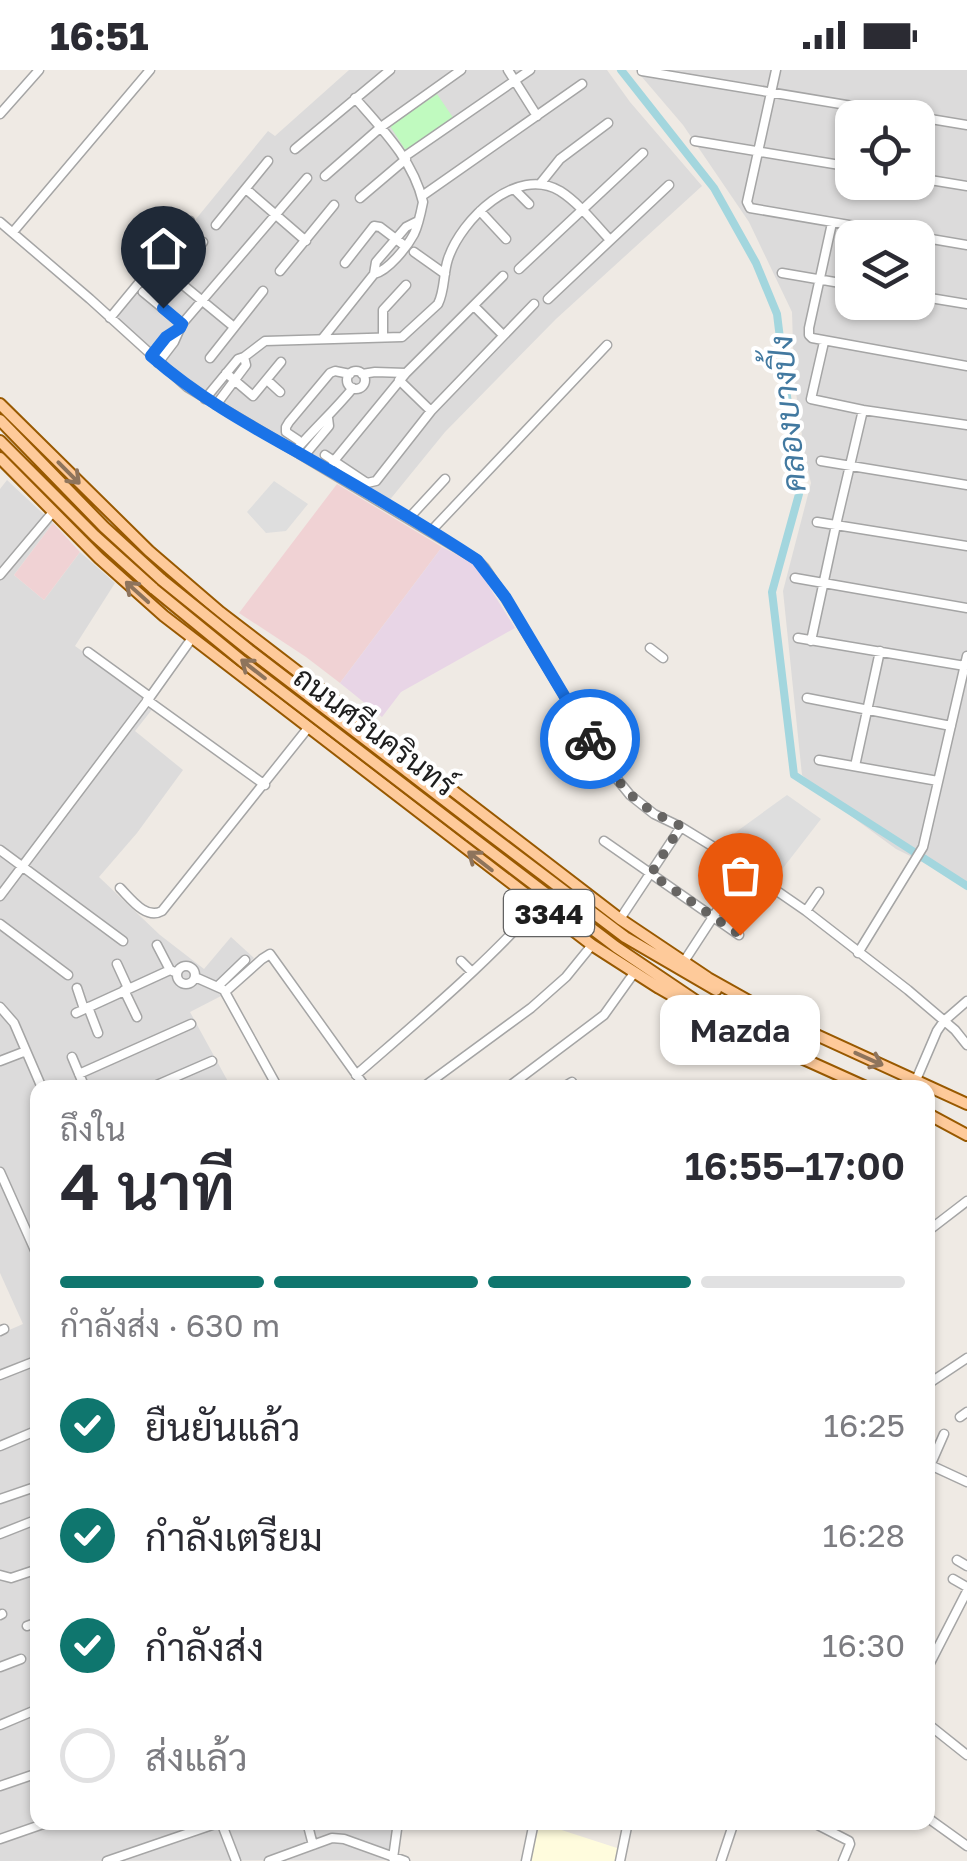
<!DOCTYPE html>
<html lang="th">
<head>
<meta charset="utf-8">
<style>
  body { margin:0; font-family:"Golos Text",Sarabun,sans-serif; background:#f7f7f7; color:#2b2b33; height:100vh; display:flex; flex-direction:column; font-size:38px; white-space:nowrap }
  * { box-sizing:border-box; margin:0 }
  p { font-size:32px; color:#7c7c81 }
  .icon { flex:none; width:55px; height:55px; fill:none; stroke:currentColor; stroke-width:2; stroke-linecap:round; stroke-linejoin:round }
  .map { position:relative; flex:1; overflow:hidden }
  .drawer { position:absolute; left:30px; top:1010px; width:905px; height:750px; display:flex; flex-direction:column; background:#fff; border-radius:20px; box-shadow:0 2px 8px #0004 }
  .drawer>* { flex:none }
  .tools { position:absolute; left:835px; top:30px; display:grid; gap:20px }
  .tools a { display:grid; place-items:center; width:100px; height:100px; border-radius:20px; background:#fff; box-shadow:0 2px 8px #0004; font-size:50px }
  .pin { position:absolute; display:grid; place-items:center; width:85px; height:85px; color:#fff; margin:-102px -42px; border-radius:50% 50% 50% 0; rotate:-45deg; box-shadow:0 0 10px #0007 }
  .pin .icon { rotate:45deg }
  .courier { position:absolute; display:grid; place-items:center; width:100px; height:100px; margin:-50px; border:8px solid #1a73e8; border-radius:50%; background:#fff; color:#222; box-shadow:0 2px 12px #0007 }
  .bubble { position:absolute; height:70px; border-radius:20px; background:#fff; box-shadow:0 2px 8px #0004; font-size:32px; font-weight:600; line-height:70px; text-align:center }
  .summary em { font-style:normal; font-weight:600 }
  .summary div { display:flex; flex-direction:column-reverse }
  .summary { display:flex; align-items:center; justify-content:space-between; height:170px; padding:0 30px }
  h1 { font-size:65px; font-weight:600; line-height:75px }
  .bar { display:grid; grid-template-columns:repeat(4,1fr); gap:15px 10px; align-content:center; height:120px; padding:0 30px }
  .bar i { height:12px; border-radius:8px; background:#e1e1e2 }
  .bar .selected { background:#0f766e }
  .bar p { grid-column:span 4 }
  ol { padding:0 30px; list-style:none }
  li { display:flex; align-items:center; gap:30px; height:110px }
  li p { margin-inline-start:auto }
  li .icon { padding:10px; border-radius:50%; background:#0f766e; color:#fff; stroke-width:4 }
  li:last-child { color:#7c7c81 }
  li i { width:55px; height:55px; border:5px solid #e1e1e2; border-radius:50% }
  .status { display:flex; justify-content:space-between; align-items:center; height:70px; padding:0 50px; background:#fff; direction:ltr }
  .status svg { height:28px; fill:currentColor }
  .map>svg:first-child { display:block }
  .residential { fill:#dcdbdb; fill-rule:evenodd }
  .commercial { fill:#f0d2d4 }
  .industrial { fill:#e8d5e6 }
  .education { fill:#fffcdd }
  .park { fill:#c0fabf }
  .parking { fill:#dedede }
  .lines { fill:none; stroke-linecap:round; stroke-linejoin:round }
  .canal { stroke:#a3d6de; stroke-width:8 }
  .minor-casing { stroke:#a5a5a5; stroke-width:11 }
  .major-casing { stroke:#985900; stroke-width:14 }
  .minor { stroke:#fff; stroke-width:8 }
  .major { stroke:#feca9a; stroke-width:10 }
  .major-bridge-casing { stroke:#985900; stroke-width:14; stroke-linecap:butt }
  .major-bridge { stroke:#feca9a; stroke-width:10 }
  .oneway { stroke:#8e745c }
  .done { stroke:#676563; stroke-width:10; stroke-dasharray:0 18 }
  .route { stroke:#1a73e8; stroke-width:12 }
  .labels { text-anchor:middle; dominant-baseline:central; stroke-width:8; stroke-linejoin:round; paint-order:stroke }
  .shield { fill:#fff; stroke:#626262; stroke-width:2.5 }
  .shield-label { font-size:28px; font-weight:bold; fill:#1e1e1e }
  .street-label { font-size:30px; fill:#1e1e1e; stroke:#fff }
  .water-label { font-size:32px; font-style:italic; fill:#4279a0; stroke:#fff }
</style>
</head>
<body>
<div class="status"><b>16:51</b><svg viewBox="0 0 49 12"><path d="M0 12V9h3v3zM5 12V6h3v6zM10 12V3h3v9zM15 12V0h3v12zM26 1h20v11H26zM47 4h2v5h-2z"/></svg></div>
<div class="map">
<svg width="967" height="1791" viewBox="0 0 967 1791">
  <rect width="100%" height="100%" fill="#efeae4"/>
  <path class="residential" d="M349,0H607L630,32L702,116L556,249L445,362L388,432L205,325L163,295L114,249L268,61L275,66Z
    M636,0H967V814L896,779L847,743L802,705L783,521L811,413L805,388L794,308L792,242L749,152L683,55ZM852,48H918V112H852ZM852,168H918V232H852Z
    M7,410L53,453L14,505L44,530L80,482L115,513L75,576L141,623L154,637L135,661L183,700L137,763L99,807L160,865L204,899L231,867L254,888L227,916L223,925L190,942L231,1017L38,1018V1752L394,1753L390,1790L0,1791V1264L23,1254L0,1203V419Z"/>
  <path class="commercial" d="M337,414L442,477L340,613L306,587L239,543Z
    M53,453L80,482L44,530L14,505Z"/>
  <path class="industrial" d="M442,477L475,494L515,558L401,622L382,647L340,613Z"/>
  <path class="education" d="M540,1753L620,1779L617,1791H530Z"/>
  <path class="park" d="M437,24L454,49L406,81L390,56Z"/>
  <path class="parking" d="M274,411L308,434L286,461L266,463L247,442Z
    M787,725L821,749L773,811L718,775Z"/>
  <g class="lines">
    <path class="canal" d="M621,0L714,118L756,193L777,244L799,424L772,522L794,705L967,816"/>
    <defs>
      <path id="minor" d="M508,0L537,46
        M776,0L747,132L750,138L967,175
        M642,1L967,55
        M0,44L39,0
        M695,71L852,97
        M295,79L390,0
        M404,87L530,0
        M325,106L381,57L461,0
        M918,108L967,116
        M540,114L560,89L608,53
        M246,119L306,171
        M514,119L529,134
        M422,126L582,14
        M360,128L406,89
        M480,141L506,169
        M0,152L90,229L187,317L477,490L485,498L505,528L608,698L630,725L654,744L681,757L712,776L806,841L908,920L955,960L967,975
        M832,153L809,258V265L812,268L967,296
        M216,155L268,91
        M13,162L150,0
        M203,172L179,202L177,210L234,257
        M414,182L445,204
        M345,193L374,156L380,157L405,176
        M519,199L643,83
        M280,201L334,135
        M782,203L852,215
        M374,204L376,192L406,157L416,152
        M143,222L182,254
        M918,226L967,234
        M548,229L669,115
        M474,236L503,265
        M110,248L190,151
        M383,267V240L406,215
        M323,268L374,204C388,201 407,177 414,164C418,156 421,142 423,132C413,90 383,60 355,28
        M824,272L811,329L863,340L967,355
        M151,286L167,267L180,259
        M210,288L263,221
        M158,293L174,272L182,254L307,108
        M347 310a9 9 0 1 1 18 0a9 9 0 1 1-18 0Z
        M226,303L253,326L281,292
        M362,304L375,302L406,303L503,206
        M267,310L280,322
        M399,310L431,341
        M205,329L238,289L244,287L265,271L402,267L438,234C445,220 443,204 448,189C461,150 516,95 560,121C579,133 595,154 610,170
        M216,335L246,295L244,287
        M298,370L286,362V357L289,352L330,303L335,301L350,304
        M295,381C314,359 334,341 353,318
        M325,385L367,413L376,411L431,341L534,234
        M304,386L329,356L328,348
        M821,391L967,415
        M333,392L406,303
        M409,448L445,409
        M817,452L967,476
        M431,461L607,275
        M0,505L53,442
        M795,508L967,538
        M798,568L965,596
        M811,571L836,455L863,340
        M650,578L663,588
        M88,582L150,627
        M807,628L951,656
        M147,630L265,715
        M819,690L938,711
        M855,696L880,581
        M604,771L739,865
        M0,780L123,871
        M120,818C131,829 146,850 162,841L308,658
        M0,826L150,627L192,568
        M806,841L819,822
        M620,849L681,757
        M0,854L68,905
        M157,875L170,900
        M858,883L923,777L967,586
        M461,891L472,902
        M683,893L745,798
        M117,894L128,918
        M177 905a9 9 0 1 1 18 0a9 9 0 1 1-18 0Z
        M195,907L222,919
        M218,916L245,890
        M77,918L84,939
        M124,920L137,947
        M0,937L14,953L42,1018
        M88,937L98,963
        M76,943L170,900L177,903
        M72,987L85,1018
        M0,991L26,981
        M79,1004L191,954
        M356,1005C418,951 483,897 538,835
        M916,1010L937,961L944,951L967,931
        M150,1018L212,991
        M278,1018L225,922L262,889L270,884L366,1018
        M422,1018L531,938L566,907L592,875
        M507,1018L604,945L634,903
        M562,1018L572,1012
        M0,1102L38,1187
        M928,1161L967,1131
        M0,1261L4,1259
        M0,1305L38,1290
        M928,1314L967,1288
        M960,1347L967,1342
        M0,1376L38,1360
        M928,1394L967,1412
        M930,1396L944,1364
        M0,1429L38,1416
        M0,1464L38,1449
        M957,1490L967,1496
        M0,1505L11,1508L38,1499
        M953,1509L967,1517
        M0,1545L2,1544
        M27,1556L38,1552
        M0,1597L21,1589
        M928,1597L967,1521
        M928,1654L967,1685
        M0,1655L38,1639
        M0,1716L38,1703
        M928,1748L967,1776
        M221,1752L236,1791
        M307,1752L313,1775
        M812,1752L849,1771L850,1774L843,1791
        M0,1769L49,1752
        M393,1788L398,1752
        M107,1791L221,1752
        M269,1791L332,1768L344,1769L405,1791
        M526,1791L534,1752
        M620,1791L628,1752
        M721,1791L734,1752"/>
      <path id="major" d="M0,334L149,481L220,542L620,849L708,908L781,949
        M0,350L104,457L162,510
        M0,371L95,466L154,519
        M0,388L99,488L164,546L592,875L659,918L708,946L868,1018
        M477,755L625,867L716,920
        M469,765L616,877L711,941
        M777,947L967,1034
        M928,1044L967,1065"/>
    </defs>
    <use href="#minor" class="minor-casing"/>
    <use href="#major" class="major-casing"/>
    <use href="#minor" class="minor"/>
    <use href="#major" class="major"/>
    <defs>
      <path id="major-bridge" d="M162,510L249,580L477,755
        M154,519L242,591L469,765"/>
    </defs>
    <use href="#major-bridge" class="major-bridge-casing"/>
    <use href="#major-bridge" class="major-bridge"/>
  </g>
  <defs><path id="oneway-shaft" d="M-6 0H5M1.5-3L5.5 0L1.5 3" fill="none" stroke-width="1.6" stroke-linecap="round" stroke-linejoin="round" transform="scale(2.5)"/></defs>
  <g class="oneway">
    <use href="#oneway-shaft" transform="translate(69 403) rotate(45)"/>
    <use href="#oneway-shaft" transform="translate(137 522) rotate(-138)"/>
    <use href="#oneway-shaft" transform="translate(253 599) rotate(-142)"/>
    <use href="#oneway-shaft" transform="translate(480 791) rotate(-142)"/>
    <use href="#oneway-shaft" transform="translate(869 989) rotate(24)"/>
  </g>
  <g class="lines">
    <path class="done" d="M590,669C620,715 629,733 681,756L651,804L740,865"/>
    <path class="route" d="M163,238L182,254L180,258L166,267L151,286C198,327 245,353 299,383C359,417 419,452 477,490L506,528L590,669"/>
  </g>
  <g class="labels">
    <rect class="shield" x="504" y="820" width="90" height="46" rx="8"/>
    <g class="shield-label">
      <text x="549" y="843">3344</text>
    </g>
    <g class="street-label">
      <text transform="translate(375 661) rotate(37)">ถนนศรีนครินทร์</text>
    </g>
    <g class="water-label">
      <text transform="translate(787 344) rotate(-95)">คลองบางปิ้ง</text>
    </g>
  </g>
</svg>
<div class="tools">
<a><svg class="icon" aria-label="locate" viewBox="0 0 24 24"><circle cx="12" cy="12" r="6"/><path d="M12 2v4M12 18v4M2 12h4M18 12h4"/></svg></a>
<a><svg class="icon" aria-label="layers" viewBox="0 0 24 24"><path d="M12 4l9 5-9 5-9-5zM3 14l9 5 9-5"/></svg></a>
</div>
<div class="pin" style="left:740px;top:865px;background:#ea580c"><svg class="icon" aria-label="bag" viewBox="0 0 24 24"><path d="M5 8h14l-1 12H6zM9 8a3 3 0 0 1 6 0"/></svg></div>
<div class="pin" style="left:163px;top:238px;background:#1f2937"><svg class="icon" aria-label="home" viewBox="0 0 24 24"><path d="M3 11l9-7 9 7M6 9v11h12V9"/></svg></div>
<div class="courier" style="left:590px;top:669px"><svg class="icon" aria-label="bike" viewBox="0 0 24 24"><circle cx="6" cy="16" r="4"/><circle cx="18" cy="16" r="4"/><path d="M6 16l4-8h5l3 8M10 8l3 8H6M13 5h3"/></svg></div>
<div class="bubble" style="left:660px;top:925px;width:160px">Mazda</div>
<section class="drawer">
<div class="summary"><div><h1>4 นาที</h1><p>ถึงใน</p></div><em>16:55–17:00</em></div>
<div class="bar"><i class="selected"></i><i class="selected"></i><i class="selected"></i><i></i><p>กำลังส่ง · 630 m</p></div>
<ol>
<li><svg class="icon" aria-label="check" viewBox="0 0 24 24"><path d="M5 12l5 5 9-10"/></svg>ยืนยันแล้ว<p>16:25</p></li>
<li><svg class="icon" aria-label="check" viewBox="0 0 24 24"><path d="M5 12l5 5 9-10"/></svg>กำลังเตรียม<p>16:28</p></li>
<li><svg class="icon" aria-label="check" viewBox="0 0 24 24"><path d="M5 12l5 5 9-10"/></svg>กำลังส่ง<p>16:30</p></li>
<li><i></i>ส่งแล้ว</li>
</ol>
</section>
</div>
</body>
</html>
